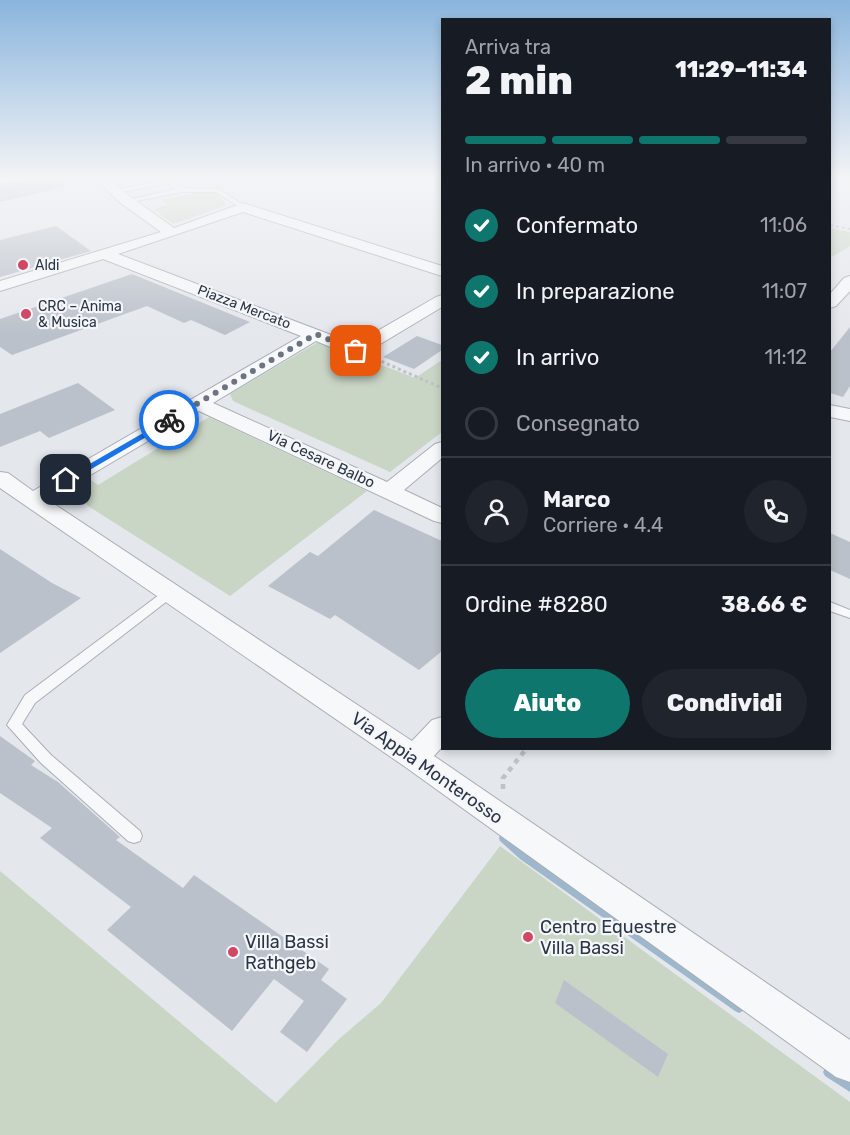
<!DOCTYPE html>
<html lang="it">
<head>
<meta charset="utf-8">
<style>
  body { margin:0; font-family:Rubik,sans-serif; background:#20242c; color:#f1f3f6; height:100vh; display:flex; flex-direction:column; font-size:22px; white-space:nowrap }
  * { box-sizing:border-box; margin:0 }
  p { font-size:20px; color:#9ea1a6 }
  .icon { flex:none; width:33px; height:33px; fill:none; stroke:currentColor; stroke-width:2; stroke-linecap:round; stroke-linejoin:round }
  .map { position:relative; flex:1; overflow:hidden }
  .drawer { position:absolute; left:441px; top:18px; width:390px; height:732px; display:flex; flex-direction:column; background:#171b24; border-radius:0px; box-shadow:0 3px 9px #0003 }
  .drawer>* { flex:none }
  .pin { position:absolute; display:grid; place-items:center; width:51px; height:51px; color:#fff; margin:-26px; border-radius:12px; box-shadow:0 3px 9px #0006 }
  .courier { position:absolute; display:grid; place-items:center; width:60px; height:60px; margin:-30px; border:4px solid #1a73e8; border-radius:50%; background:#fff; color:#222; box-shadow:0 2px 8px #0007 }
  .headline em { font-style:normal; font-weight:800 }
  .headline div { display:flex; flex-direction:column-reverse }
  .headline { display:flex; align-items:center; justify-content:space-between; height:102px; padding:0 24px }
  h1 { font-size:39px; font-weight:800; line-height:45px }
  .bar { display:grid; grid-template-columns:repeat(4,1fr); gap:9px 6px; align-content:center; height:72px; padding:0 24px }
  .bar i { height:8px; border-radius:4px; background:#363941 }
  .bar .current { background:#0f766e }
  .bar p { grid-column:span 4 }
  .line { display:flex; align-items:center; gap:15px; padding:0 24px; border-top:2px solid #363941 }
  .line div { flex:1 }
  .round { display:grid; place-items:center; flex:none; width:63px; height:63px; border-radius:32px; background:#20242c }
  ol { padding:0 24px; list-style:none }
  li { display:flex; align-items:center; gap:18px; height:66px }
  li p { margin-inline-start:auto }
  li .icon { padding:6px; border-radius:50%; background:#0f766e; color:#fff; stroke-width:4 }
  li:last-child { color:#9ea1a6 }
  li i { width:33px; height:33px; border:3px solid #363941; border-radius:50% }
  .button { display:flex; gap:12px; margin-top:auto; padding:12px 24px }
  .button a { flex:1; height:69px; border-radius:36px; background:#0f766e; color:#fff; font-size:24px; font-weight:800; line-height:69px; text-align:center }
  .button a+a { background:#20242c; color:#f1f3f6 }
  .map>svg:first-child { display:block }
  .green { fill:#cad6c5 }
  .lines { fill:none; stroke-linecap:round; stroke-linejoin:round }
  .stream { fill:#9eb7cc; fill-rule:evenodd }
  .building { fill:#bbc1ca }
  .lane-casing { stroke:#a9aeb7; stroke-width:2 }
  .street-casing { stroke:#a9aeb7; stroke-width:2 }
  .secondary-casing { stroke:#a9aeb7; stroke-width:2 }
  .path-far2 { stroke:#bec2c7; stroke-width:2; stroke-dasharray:3 3; stroke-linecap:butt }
  .path-far1 { stroke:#bec2c7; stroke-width:3; stroke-dasharray:3 3; stroke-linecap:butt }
  .path { stroke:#bec2c7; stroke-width:4.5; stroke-dasharray:5 5; stroke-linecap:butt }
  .lane { fill:#f7f8fa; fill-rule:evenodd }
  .street { fill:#f7f8fa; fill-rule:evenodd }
  .secondary { fill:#fff; fill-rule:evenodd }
  .route { fill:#1a73e8 }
  .done { stroke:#6c747f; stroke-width:6; stroke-dasharray:0 10.8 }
  .poi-dot { fill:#d24764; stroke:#f4f6f9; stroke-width:2 }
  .labels { text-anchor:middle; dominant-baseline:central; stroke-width:4.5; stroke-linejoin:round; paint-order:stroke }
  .far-poi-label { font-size:14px; fill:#2b3645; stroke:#f4f6f9; text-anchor:start }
  .far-street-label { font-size:14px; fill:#2b3645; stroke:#f4f6f9 }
  .street-label { font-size:15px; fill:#2b3645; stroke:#f4f6f9 }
  .near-street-label { font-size:18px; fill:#2b3645; stroke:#f4f6f9 }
  .near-poi-label { font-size:18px; fill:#2b3645; stroke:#f4f6f9; text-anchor:start }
</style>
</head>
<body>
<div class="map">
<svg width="850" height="1135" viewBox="0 0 850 1135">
  <rect width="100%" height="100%" fill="#e4e7ec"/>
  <path class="green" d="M201,191H214L227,205L173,224L153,209L168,205L163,200Z
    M830,228L850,232V246L830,258Z
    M320,341L415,378L442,360V432L390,472L233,401L230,394Z
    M209,417L367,491L230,596L88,506L77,493L89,479L98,485Z
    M500,846L850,1102V1135H0V871L276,1103L339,1039L381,1003Z"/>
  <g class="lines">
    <path class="stream" d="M504,834L508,835L528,853L743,1003L745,1007L743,1011L739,1013L735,1011L520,859L500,841L499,838L500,835Z
      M829,1066L850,1079V1092L825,1076L823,1072L825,1068Z"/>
  </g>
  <path class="building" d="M38,176H63L65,187L0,202V186L23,182L28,177Z
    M56,226L91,251L0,277V240Z
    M132,274L250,322L225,335L191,320L184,323L147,306L12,355L0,347V319Z
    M850,327V386L843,397L830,393V352Z
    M417,336L442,345V350L414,369L383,357Z
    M78,383L115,410L49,438L40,431L0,447V414Z
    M374,510L442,541V651L419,670L335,615L330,619L268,586L310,552L318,556Z
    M830,533L850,542V579L830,570Z
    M0,549L52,583L81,598L0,653Z
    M0,736L35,761L31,765L58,782L120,837L116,840L183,888L194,875L329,969L321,980L347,999L307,1052L280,1032L304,1001L274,979L232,1031L107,930L131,907L40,838L52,828L0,793Z
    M564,980L668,1054L658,1077L555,1003Z"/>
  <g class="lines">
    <defs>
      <path id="lane" d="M169,179L183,188L219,189L246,207L241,208L216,192H181L127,203L124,201L176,189L168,183L115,193L112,191Z
        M171,588L175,589L177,592L175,595L35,703L22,724L51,755L140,831L142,836L140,841L134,843L128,841L41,763L7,725L25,695L167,589Z
        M830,602L850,610V618L830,611Z"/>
      <path id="street" d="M93,176H106L128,195L174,228L243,203L442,266V276L243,212L118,254L355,344L436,297L442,295V307L362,355H350L316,341L213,403L387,482L435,444L442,442V458L404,490L442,508V523L434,521L199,411L48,500L412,741L432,720L442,717V747L434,756L850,1040V1082L836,1077L404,766L0,488V472L8,473L33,491L301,336L103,259L0,291V281L161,232L118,201Z
        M850,276V291L836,306L830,308V294L844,278Z
        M830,405L850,409V421L830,417Z"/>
      <path id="secondary" d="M0,176H26L23,180L0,184Z"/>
    </defs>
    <use href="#lane" class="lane-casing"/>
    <use href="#street" class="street-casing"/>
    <use href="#secondary" class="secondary-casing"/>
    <path class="path-far2" d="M830,225L850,229"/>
    <path class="path-far1" d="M376,359L442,388"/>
    <path class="path" d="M503,789V778L527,748"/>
    <use href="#lane" class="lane"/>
    <use href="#street" class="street"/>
    <use href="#secondary" class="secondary"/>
  </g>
  <linearGradient id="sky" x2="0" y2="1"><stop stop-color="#8ab5dd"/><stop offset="0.53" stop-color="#f3f4f6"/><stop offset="1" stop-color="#f3f4f6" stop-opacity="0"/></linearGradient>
  <rect width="850" height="335" fill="url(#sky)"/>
  <path class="route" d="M169,418L172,419V422L69,482L62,480Z"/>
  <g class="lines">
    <path class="done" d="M169,420L316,334L356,351"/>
  </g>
  <g class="poi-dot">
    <circle cx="23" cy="265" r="6"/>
    <circle cx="26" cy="314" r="6"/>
    <circle cx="528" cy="937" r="6"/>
    <circle cx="233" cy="952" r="6"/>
  </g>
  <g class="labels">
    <g class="far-poi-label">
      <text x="35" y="265">Aldi</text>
      <text x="38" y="306">CRC – Anima<tspan x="38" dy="16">&amp; Musica</tspan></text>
    </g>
    <g class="far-street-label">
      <text transform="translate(244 307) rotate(21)">Piazza Mercato</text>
    </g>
    <g class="street-label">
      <text transform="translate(321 459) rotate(25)">Via Cesare Balbo</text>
    </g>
    <g class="near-street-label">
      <text transform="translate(427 768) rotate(35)">Via Appia Monterosso</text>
    </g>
    <g class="near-poi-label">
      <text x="540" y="927">Centro Equestre<tspan x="540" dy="21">Villa Bassi</tspan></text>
      <text x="245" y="942">Villa Bassi<tspan x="245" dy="21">Rathgeb</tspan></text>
    </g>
  </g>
</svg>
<div class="pin" style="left:356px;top:351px;background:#ea580c"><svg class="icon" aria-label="bag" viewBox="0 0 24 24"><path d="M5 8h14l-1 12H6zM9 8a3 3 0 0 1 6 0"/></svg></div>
<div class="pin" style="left:66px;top:480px;background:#1f2937"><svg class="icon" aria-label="home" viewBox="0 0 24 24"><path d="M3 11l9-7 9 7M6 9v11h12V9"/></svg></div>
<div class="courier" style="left:169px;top:420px"><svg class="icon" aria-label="bike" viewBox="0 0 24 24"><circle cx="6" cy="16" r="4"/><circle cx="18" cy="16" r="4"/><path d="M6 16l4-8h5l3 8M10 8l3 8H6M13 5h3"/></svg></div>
<section class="drawer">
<div class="headline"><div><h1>2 min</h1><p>Arriva tra</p></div><em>11:29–11:34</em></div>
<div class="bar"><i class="current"></i><i class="current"></i><i class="current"></i><i></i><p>In arrivo · 40 m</p></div>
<ol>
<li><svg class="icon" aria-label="check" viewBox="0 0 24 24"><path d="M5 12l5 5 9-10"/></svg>Confermato<p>11:06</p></li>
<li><svg class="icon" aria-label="check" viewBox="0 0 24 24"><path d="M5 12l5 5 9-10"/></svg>In preparazione<p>11:07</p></li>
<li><svg class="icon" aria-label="check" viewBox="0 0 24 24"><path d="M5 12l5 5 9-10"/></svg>In arrivo<p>11:12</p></li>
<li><i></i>Consegnato</li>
</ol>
<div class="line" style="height:108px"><a class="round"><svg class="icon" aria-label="person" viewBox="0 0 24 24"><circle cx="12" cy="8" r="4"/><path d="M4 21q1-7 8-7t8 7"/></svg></a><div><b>Marco</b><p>Corriere · 4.4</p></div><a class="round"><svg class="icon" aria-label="phone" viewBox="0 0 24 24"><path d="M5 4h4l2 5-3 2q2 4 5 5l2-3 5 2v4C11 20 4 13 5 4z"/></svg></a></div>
<div class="line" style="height:78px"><div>Ordine #8280</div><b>38.66 €</b></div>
<div class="button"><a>Aiuto</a><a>Condividi</a></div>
</section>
</div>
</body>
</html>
